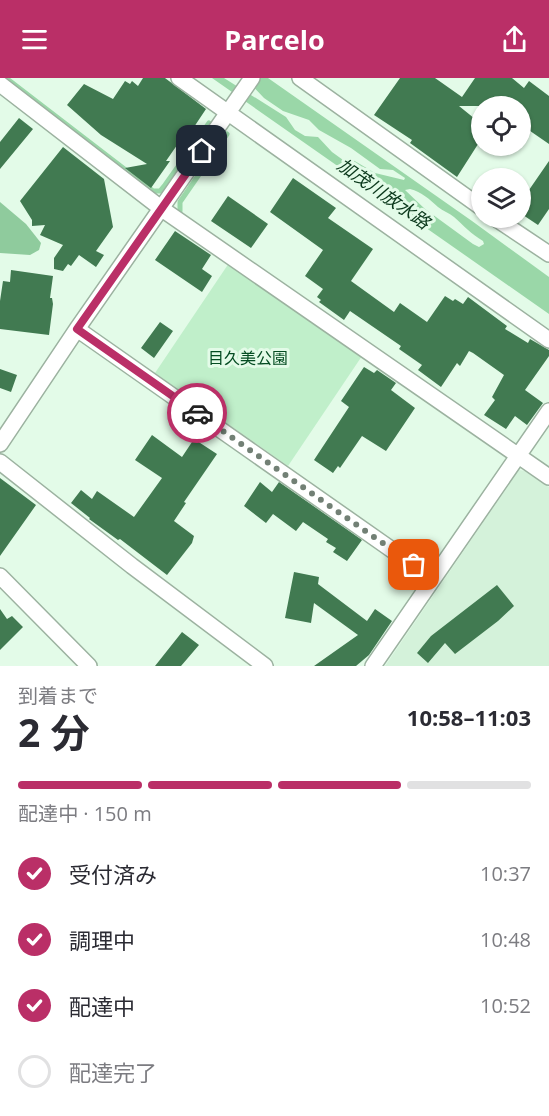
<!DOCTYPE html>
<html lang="ja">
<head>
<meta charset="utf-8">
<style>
  body { margin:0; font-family:"Open Sans","Noto Sans JP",sans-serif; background:#f7f7f7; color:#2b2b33; height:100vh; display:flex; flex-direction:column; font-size:22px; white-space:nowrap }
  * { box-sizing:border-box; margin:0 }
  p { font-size:20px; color:#7c7c81 }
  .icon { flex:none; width:33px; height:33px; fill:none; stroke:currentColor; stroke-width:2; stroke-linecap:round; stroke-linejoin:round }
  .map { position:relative; height:588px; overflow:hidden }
  .panel { display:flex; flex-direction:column; background:#fff; flex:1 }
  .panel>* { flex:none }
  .buttons { position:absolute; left:471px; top:18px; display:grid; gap:12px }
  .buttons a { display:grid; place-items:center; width:60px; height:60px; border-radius:50%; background:#fff; box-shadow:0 2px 4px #0004; font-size:30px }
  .pin { position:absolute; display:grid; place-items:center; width:51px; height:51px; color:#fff; margin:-26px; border-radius:12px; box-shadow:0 3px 9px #0006 }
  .courier { position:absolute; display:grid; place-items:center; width:60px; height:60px; margin:-30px; border:4px solid #ba2f67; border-radius:50%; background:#fff; color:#222; box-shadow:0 2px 8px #0007 }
  .overview em { font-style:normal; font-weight:700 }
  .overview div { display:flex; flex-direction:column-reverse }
  .overview { display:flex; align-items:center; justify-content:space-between; height:102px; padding:0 18px }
  h1 { font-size:39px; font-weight:700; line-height:45px }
  .bar { display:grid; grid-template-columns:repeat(4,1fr); gap:9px 6px; align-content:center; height:72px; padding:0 18px }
  .bar i { height:8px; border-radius:4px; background:#e1e1e2 }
  .bar .active { background:#ba2f67 }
  .bar p { grid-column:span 4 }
  ol { padding:0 18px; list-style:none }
  li { display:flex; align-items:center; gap:18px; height:66px }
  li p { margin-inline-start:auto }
  li .icon { padding:6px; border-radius:50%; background:#ba2f67; color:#fff; stroke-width:4 }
  li:last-child { color:#7c7c81 }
  li i { width:33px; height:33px; border:3px solid #e1e1e2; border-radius:50% }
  header { display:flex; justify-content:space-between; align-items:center; height:78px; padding:0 18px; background:#ba2f67; color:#fff; font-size:27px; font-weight:700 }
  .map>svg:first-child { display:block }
  .built { fill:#d4f2da }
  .green { fill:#c0efca }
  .forest { fill:#8fcb9d }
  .water { fill:#9ad7a8; fill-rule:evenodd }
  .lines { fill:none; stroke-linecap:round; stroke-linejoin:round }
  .stream { stroke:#9ad7a8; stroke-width:5 }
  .building { fill:#417a51 }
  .street-casing { stroke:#9cb2a0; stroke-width:18 }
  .street { stroke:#fff; stroke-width:15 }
  .done { stroke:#728075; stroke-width:6; stroke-dasharray:0 10.8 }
  .route { stroke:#ba2f67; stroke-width:8 }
  .labels { text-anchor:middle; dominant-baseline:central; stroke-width:6; stroke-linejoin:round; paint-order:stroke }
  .park-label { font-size:16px; fill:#044c22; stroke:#e3fbe8 }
  .water-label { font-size:18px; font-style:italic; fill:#0a381b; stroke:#e3fbe8 }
</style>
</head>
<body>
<header><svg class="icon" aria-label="menu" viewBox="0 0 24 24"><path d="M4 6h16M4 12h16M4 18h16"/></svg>Parcelo<svg class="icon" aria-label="share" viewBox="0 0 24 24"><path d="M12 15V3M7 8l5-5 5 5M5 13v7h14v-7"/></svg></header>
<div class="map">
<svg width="549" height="588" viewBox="0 0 549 588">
  <rect width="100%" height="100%" fill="#e3fbe8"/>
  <path class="built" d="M519,392L525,393L549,409V588H385Z"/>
  <path class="green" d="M229,185L362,278L288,388L155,295Z"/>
  <path class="forest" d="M0,124L26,146L41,165L39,172L30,177L0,175Z"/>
  <path class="water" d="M212,0H224L286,39L295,52L305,58L318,59L332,74L361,95L363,93L352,84L353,82L375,95L404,102L405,100L393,92L380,91L351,70L319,52L309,42L283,33L264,20L245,0H268L472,143L549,199V236ZM410,111C422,114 429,121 438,129C443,133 449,135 454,139C464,148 471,156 483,163L484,166L479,169L473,166L425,131L405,112Z"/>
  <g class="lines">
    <path class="stream" d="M6,0L153,113H160L165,107L209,45
      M180,133V124L227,56"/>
  </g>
  <path class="building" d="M143,0H165L206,31L194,49L191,47L166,83H170L151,110L125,90L147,86L101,57L67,27L84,6L113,21L125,3L130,6L132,3L138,8Z
    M400,0H435L462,19L475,0H512L524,10L529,3L549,18V66L520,46V28H459L480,45L478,48L482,51V53L477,61L480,63L457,99L410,65L412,62L374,37Z
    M19,40L33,51L0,91V64Z
    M63,69L104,101L113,149L96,173L104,177L96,189L79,177L71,188L68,186L63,193L54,191V180L63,167L40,157L45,147L32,148V142L20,123Z
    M549,83V131L538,147L520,135V125Z
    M293,100L336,130L328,140L373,171L351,203L394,234L400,225L427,244L445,218L453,223L455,221L463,226L468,219L507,248L505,251L528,265L530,261L549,272V278L525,312L543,325L527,347L515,338L506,351L484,337L495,322L492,319L504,297L473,275L469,273L460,288L457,285L441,309L418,292L422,287L399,271L401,268L350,233L344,242L319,224L321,222L317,219L323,211L305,198L323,172L270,134Z
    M228,118L268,146L251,170L211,143Z
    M175,153L211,177L202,191L212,198L202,214L155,182Z
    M11,192L53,198L50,220H52L53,226L49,257L0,251V223L3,203L10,204Z
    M160,244L173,253L154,280L141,270Z
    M364,289L374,295L377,292L396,305L391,312L415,330L386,373L362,358L340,390L338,388L333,395L314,382L349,329L341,323Z
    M0,291L17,297L11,314L0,310Z
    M152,357L182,379L194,361L217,376L184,424L186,425L174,443L194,458L192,465L167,497L120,461L118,462L89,441L90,440L71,425L81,412L92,421L97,413L134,439L162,400L135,382Z
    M0,400L36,427L0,478Z
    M260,404L272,414L279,404L362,462L347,483L333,474L336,470L326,464L328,461L303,444L296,453L273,436L266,445L244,428Z
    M294,494L319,499L318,506L367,543L375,531L392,543L369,577L356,588H314L358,557L314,525L311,545L285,540Z
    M497,507L514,528L498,543L455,576L445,565L428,585L417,575L431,558Z
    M0,531L7,541L12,538L23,549L0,572Z
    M182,554L199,567L181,588H155Z"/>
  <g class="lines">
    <defs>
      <path id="street" d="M179,0L549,262
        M300,0L482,130
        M0,6L162,131L549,399
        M495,140L549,176
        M77,251L432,500
        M0,366L77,251L252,0
        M0,384L132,488L265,588
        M0,498L89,588
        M373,588L549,333"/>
    </defs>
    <use href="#street" class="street-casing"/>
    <use href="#street" class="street"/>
  </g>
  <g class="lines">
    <path class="done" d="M197,335L414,487"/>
    <path class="route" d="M197,335L77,251L202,73"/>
  </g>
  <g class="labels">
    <g class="park-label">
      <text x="248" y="280">目久美公園</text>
    </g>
    <g class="water-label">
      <text transform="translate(384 115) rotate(35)">加茂川放水路</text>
    </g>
  </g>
</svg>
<div class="buttons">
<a><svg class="icon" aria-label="locate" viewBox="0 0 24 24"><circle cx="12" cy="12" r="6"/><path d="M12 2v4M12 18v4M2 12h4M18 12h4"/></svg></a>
<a><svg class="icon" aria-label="layers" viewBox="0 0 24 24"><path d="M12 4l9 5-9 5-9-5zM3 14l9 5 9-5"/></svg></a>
</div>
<div class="pin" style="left:414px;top:487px;background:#ea580c"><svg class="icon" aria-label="bag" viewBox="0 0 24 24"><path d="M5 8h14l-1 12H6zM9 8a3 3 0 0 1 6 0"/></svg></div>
<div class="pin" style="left:202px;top:73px;background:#1f2937"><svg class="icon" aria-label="home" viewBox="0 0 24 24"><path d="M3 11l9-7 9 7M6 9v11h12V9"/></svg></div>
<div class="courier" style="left:197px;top:335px"><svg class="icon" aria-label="car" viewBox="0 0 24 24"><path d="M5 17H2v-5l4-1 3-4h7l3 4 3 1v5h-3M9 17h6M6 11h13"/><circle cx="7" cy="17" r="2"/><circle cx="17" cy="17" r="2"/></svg></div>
</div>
<section class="panel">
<div class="overview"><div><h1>2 分</h1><p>到着まで</p></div><em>10:58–11:03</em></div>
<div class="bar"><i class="active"></i><i class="active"></i><i class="active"></i><i></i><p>配達中 · 150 m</p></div>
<ol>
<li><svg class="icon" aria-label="check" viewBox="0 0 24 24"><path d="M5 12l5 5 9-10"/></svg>受付済み<p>10:37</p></li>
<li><svg class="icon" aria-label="check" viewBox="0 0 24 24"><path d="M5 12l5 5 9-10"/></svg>調理中<p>10:48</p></li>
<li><svg class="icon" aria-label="check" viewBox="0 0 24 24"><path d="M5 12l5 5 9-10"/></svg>配達中<p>10:52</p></li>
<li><i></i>配達完了</li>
</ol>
</section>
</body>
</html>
